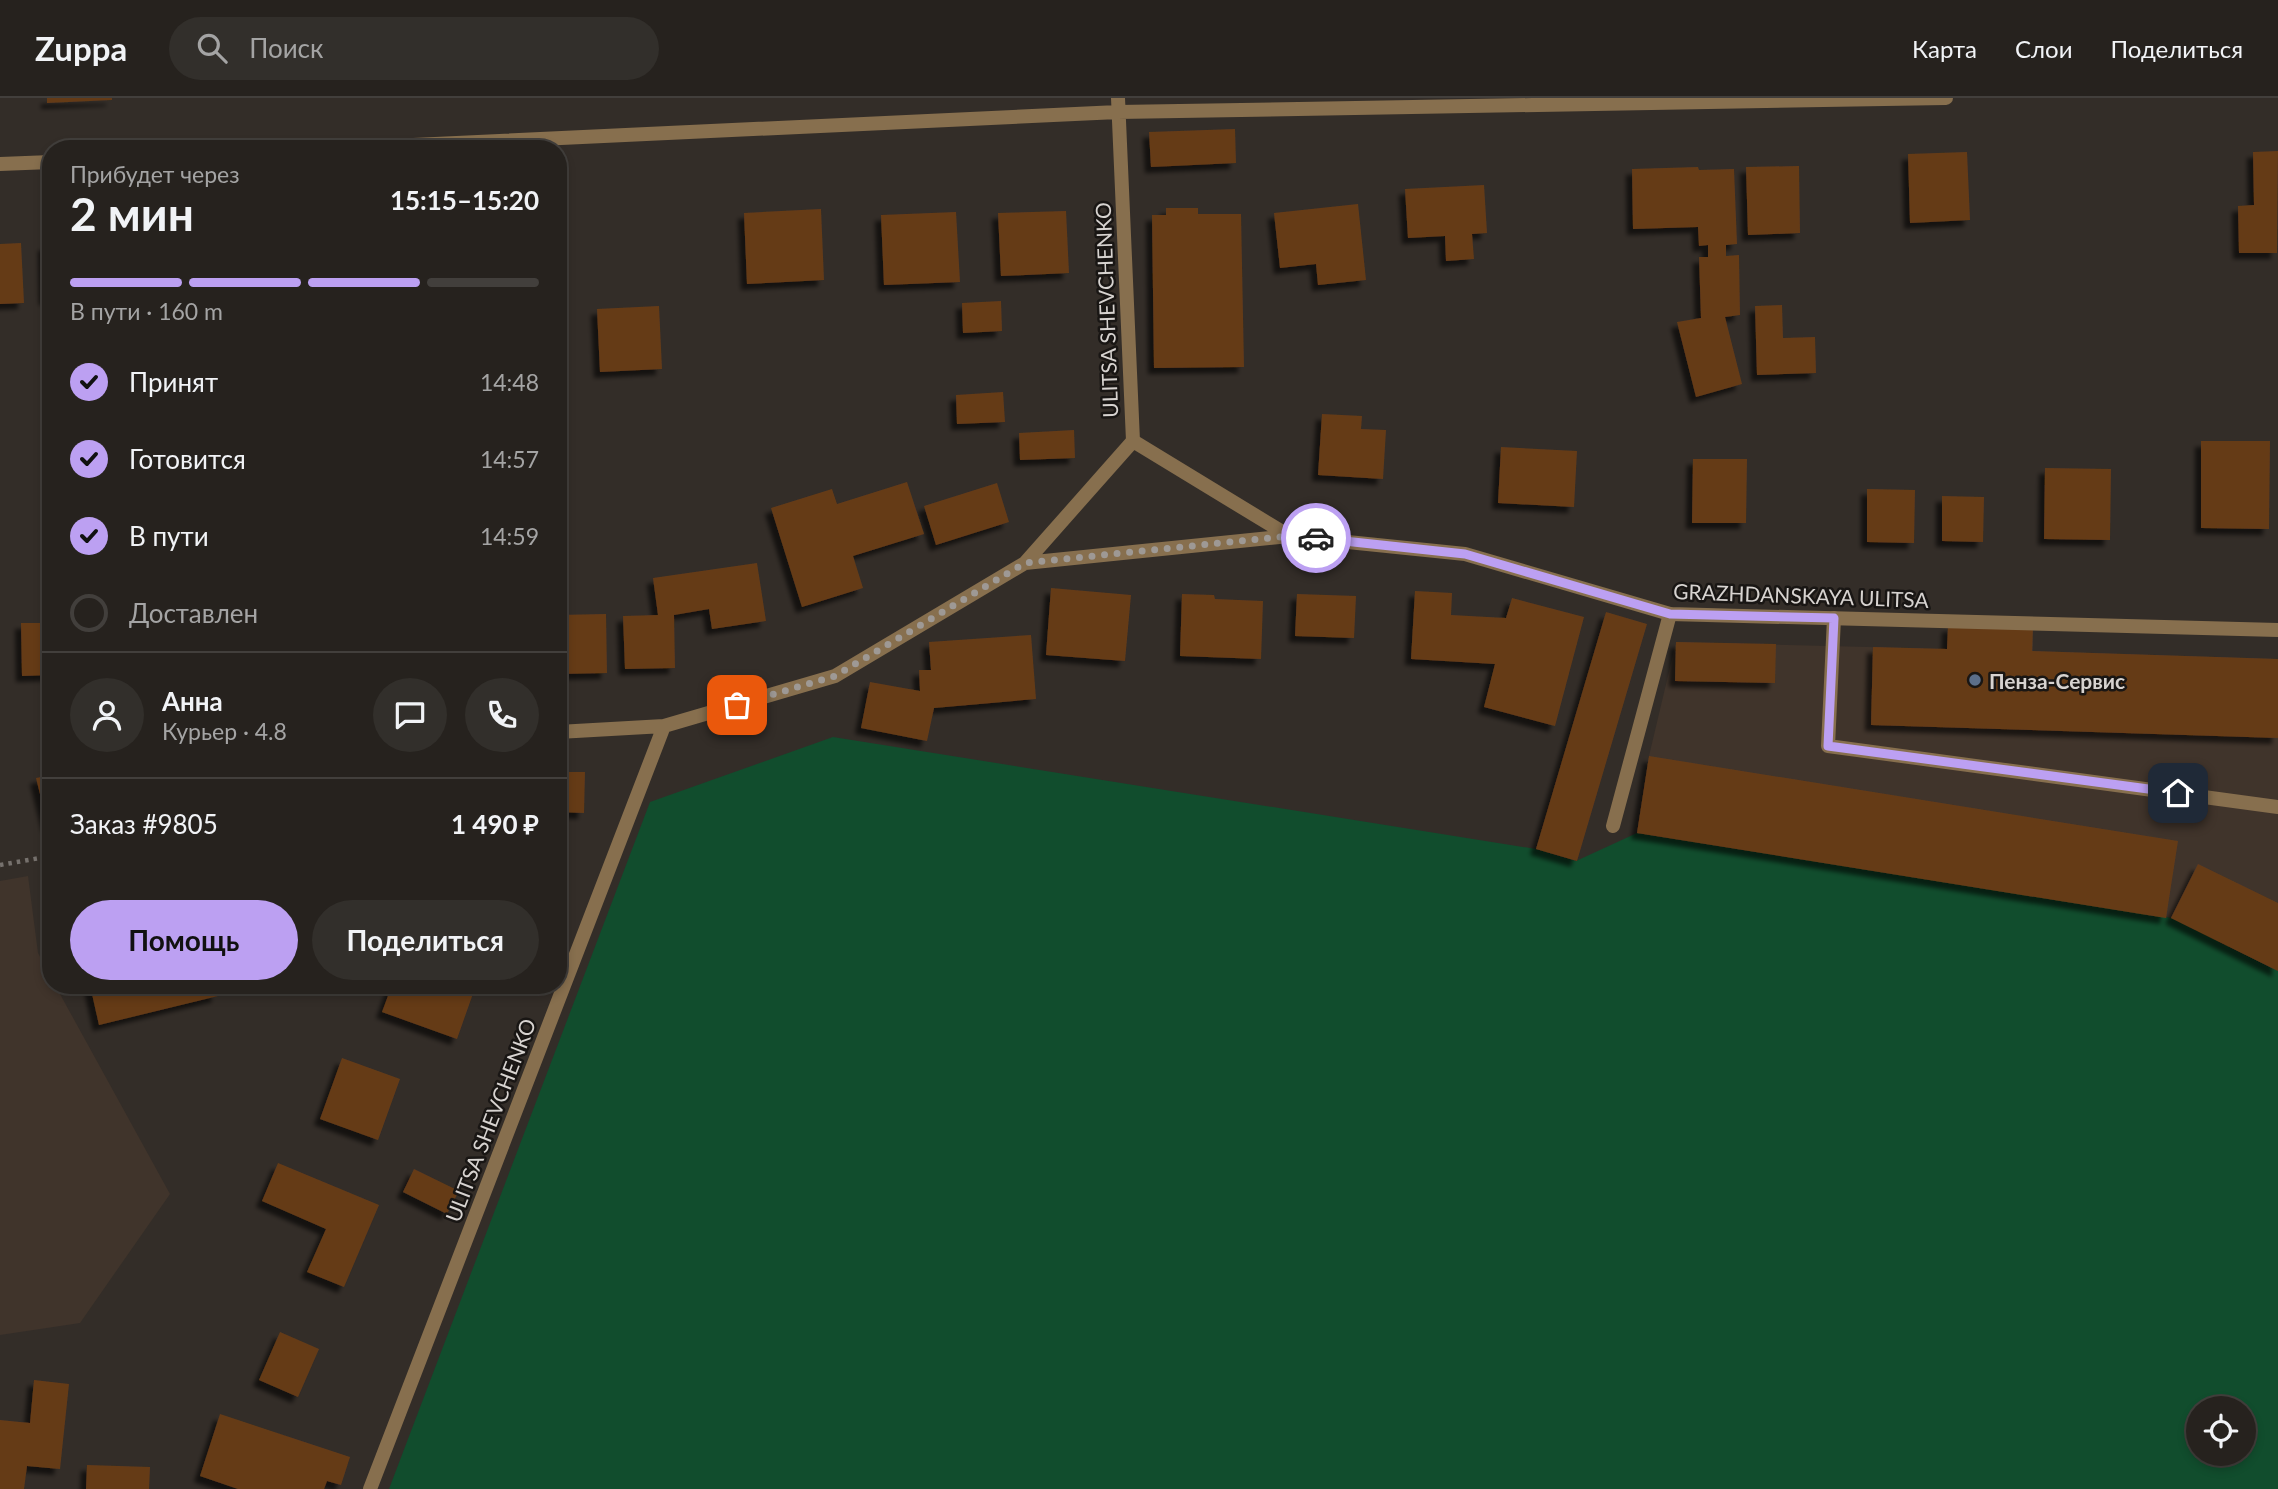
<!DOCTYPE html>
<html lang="ru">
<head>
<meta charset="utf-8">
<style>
  body { margin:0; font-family:Lato,sans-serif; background:#322f2b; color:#f1f3f6; height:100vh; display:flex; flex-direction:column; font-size:26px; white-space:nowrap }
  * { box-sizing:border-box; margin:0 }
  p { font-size:23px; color:#a4a4a4 }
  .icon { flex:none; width:38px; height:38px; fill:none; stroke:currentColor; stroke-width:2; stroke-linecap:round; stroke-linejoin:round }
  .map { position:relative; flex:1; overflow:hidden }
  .details { position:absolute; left:42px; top:42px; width:525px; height:854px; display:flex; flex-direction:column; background:#26221e; border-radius:28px; box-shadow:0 4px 10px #0003,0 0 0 2px #423f3c }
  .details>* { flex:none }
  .controls { position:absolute; left:2186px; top:1298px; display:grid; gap:14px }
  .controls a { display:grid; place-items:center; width:70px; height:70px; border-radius:50%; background:#26221e; box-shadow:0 4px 10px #0003,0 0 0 2px #423f3c; font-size:35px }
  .pin { position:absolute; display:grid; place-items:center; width:60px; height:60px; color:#fff; margin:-30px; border-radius:14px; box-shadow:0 4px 10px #0006 }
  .courier { position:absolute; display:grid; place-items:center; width:70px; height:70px; margin:-35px; border:5px solid #bca0f2; border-radius:50%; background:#fff; color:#222; box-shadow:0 2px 9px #0007 }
  .summary em { font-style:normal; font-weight:700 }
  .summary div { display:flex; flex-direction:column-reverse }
  .summary { display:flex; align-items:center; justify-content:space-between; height:119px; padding:0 28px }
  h1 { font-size:46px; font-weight:700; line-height:52px }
  .bar { display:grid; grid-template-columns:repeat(4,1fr); gap:10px 7px; align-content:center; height:84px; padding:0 28px }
  .bar i { height:9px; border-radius:5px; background:#423f3c }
  .bar .on { background:#bca0f2 }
  .bar p { grid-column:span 4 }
  .line { display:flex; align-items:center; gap:18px; padding:0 28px; border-top:2px solid #423f3c }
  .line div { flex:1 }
  .round { display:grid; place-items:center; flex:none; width:74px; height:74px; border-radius:37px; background:#322f2b }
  ol { padding:0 28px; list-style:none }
  li { display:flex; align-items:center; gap:21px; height:77px }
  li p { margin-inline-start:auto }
  li .icon { padding:7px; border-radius:50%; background:#bca0f2; color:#111; stroke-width:4 }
  li:last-child { color:#a4a4a4 }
  li i { width:38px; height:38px; border:4px solid #423f3c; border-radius:50% }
  .primary-button { display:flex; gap:14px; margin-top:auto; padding:14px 28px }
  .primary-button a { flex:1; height:80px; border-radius:42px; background:#bca0f2; color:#111; font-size:28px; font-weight:700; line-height:80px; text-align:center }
  .primary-button a+a { background:#322f2b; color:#f1f3f6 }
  header { display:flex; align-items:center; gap:42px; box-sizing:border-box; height:98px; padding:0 35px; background:#26221e; border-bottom:2px solid #423f3c }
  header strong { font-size:33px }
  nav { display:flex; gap:38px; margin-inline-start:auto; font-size:24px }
  .search { width:490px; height:63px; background:#322f2b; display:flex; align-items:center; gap:18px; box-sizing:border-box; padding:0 24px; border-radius:38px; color:#a4a4a4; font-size:26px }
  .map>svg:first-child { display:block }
  .built { fill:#40342b }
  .green { fill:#114d2d; fill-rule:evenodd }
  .building { fill:#653b19; filter:url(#shadow) }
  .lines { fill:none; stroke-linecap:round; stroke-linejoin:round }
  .path { stroke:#76716d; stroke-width:4.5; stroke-dasharray:3.5 5; stroke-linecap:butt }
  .lane { stroke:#876f4e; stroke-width:14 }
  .street { stroke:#876f4e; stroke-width:14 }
  .done { stroke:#9e9995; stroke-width:7; stroke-dasharray:0 12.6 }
  .route { stroke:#bca0f2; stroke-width:9 }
  .service-dot { fill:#5c6f8a; stroke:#191614; stroke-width:2.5 }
  .labels { text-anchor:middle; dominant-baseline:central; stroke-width:5; stroke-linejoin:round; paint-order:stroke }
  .street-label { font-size:21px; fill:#d7d3d0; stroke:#191614 }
  .poi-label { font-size:21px; font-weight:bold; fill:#d7d3d0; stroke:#191614; text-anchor:start }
</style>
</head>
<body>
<header>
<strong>Zuppa</strong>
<div class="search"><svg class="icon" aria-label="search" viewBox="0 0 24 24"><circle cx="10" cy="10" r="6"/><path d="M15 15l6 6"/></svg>Поиск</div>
<nav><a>Карта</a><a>Слои</a><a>Поделиться</a></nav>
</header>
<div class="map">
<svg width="2278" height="1391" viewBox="0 0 2278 1391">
  <defs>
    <filter id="shadow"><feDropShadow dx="-6" dy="6" stdDeviation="2" flood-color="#0009"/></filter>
  </defs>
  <rect width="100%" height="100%" fill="#332d28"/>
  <path class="built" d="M1948,528L2033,530V553L2278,561V873L2171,820L1637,735L1649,658L1676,544L1947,551Z
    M28,778L38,855L51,879V887H55L170,1096L80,1225L0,1237V783Z"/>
  <path class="green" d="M833,639L1536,751L1576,763L1637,735L2171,820L2278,873V1391H389L650,704ZM2198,1311H2244V1356H2198Z"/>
  <path class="building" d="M47,0H112V2L47,5Z
    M1235,31L1236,65L1151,69L1149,34Z
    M2278,53L2277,155H2239L2238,108L2254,107L2253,54Z
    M1967,54L1970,122L1910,125L1908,56Z
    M1799,68L1800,135L1748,137L1746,69Z
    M1698,69L1699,72L1734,71L1737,146L1726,147V158L1739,157L1740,217L1725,219L1742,286L1696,299L1677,224L1701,220L1699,159H1708V147L1699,148L1698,129L1633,131L1632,71Z
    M1484,87L1487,135L1472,136L1474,161L1446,163L1445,138L1408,140L1405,91Z
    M1358,106L1366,182L1318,187L1316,166L1280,170L1274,115Z
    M1166,110H1198V116H1241L1244,269L1154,270L1152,117H1166Z
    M821,111L824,182L747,186L744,115Z
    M1066,113L1069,175L1001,178L998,115Z
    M956,114L960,184L884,187L881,117Z
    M21,145L24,205L0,206V146Z
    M51,146V201H45L44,147Z
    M1001,203L1002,233L963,235L962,205Z
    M1782,207L1783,240L1815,239L1816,275L1757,277L1755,208Z
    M659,208L662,271L600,274L597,211Z
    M1003,294L1005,324L957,326L956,297Z
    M1322,316L1362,318L1361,331L1386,332L1383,381L1318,377Z
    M1074,332L1075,360L1020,362L1019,335Z
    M2201,343H2270L2269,431L2201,430Z
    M1501,349L1577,353L1574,409L1498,405Z
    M1693,361H1747L1746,425H1692Z
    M2045,370L2111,371L2110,442L2044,441Z
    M907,384L924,436L853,458L863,490L802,509L771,410L832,391L837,406Z
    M997,385L1009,424L936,447L924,408Z
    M1867,391L1915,392L1914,445L1867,444Z
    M1942,398L1984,399L1983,444L1942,443Z
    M757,465L766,523L712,531L709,511L674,517L675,570L625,571L623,518L658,517L653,480Z
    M1051,490L1131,497L1125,563L1046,557Z
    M1415,493L1452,495L1451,517L1506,520L1512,500L1584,519L1555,628L1484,609L1495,566L1411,561Z
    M1182,496L1214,497L1215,501L1263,503L1261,561L1180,558Z
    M1297,496L1356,498L1354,540L1295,538Z
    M1606,514L1647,526L1577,763L1536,751Z
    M606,516L607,575L558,576V517Z
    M21,525H51V577L22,578Z
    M1948,528L2033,530L2032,553L2278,561V640L1871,627L1873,549L1947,551Z
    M1031,537L1036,601L934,610L927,643L861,630L870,584L920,593L919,572H931L929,544Z
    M1676,544L1776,546L1775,585L1675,583Z
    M1649,658L2178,743L2166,820L1637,735Z
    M558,674H585L584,715L558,714Z
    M51,677V728H48L36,680Z
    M2198,766L2278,805V873L2171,820Z
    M90,887H215L218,898L99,927Z
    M392,887H476L457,941L382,914Z
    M342,960L400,981L378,1042L320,1021Z
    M278,1065L379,1107L344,1189L307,1174L326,1131L262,1103Z
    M414,1071L459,1093L447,1116L403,1094Z
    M280,1234L319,1251L298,1299L259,1282Z
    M34,1282L69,1286L60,1371L27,1368L24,1391H0V1322L30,1325Z
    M220,1316L350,1359L341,1387L327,1383L324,1391H238L200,1378Z
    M87,1367L150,1369L149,1391H86Z"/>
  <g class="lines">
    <path class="path" d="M0,767L51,758"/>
    <path class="lane" d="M1834,520L1828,648L2278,709
      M1613,728L1670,516"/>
    <path class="street" d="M327,51L1118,14L1946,0
      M0,66L51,64
      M1133,343L1289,438
      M1025,465L1133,343L1118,0
      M558,634L664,628L835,578L1025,465L1289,438L1465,456L1670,516L2278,532
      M370,1391L664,628"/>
  </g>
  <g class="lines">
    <path class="done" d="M737,607L835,578L1025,465L1289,438L1316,440"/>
    <path class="route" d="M1316,440L1465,456L1670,516L1834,520L1828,648L2178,695"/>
  </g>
  <circle class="service-dot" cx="1975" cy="582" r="7"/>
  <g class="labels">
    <g class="street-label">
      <text transform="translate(1106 212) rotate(-92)">ULITSA SHEVCHENKO</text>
      <text transform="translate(1801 497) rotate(2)">GRAZHDANSKAYA ULITSA</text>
      <text transform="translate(490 1022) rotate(-69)">ULITSA SHEVCHENKO</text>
    </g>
    <g class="poi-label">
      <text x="1989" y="582">Пенза-Сервис</text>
    </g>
  </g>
</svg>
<div class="controls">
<a><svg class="icon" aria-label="locate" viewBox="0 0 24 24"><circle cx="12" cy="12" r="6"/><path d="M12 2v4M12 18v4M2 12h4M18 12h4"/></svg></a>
</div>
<div class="pin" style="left:737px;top:607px;background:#ea580c"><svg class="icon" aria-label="bag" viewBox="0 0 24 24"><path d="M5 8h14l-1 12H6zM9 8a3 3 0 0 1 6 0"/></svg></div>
<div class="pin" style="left:2178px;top:695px;background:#1f2937"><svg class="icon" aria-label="home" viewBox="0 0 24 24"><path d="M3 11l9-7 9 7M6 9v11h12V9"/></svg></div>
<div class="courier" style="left:1316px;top:440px"><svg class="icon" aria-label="car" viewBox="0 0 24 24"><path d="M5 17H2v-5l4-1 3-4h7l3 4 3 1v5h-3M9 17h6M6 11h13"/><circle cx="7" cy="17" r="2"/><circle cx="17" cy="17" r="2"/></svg></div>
<section class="details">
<div class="summary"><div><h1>2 мин</h1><p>Прибудет через</p></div><em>15:15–15:20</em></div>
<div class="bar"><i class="on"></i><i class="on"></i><i class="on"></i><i></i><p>В пути · 160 m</p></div>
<ol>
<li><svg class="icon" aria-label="check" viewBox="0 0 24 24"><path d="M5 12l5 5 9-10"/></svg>Принят<p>14:48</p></li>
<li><svg class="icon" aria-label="check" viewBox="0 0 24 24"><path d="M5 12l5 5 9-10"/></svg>Готовится<p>14:57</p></li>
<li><svg class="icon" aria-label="check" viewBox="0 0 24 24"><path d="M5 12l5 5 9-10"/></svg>В пути<p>14:59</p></li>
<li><i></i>Доставлен</li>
</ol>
<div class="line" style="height:126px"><a class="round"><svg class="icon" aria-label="person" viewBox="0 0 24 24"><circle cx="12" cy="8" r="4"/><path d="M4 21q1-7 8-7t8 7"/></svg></a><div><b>Анна</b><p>Курьер · 4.8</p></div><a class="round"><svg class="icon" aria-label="chat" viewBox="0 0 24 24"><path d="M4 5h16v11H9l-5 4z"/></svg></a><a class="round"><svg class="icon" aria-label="phone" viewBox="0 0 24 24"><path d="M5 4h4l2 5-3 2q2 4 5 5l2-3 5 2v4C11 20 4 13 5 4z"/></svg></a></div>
<div class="line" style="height:91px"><div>Заказ #9805</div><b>1 490 ₽</b></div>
<div class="primary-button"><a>Помощь</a><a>Поделиться</a></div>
</section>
</div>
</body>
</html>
